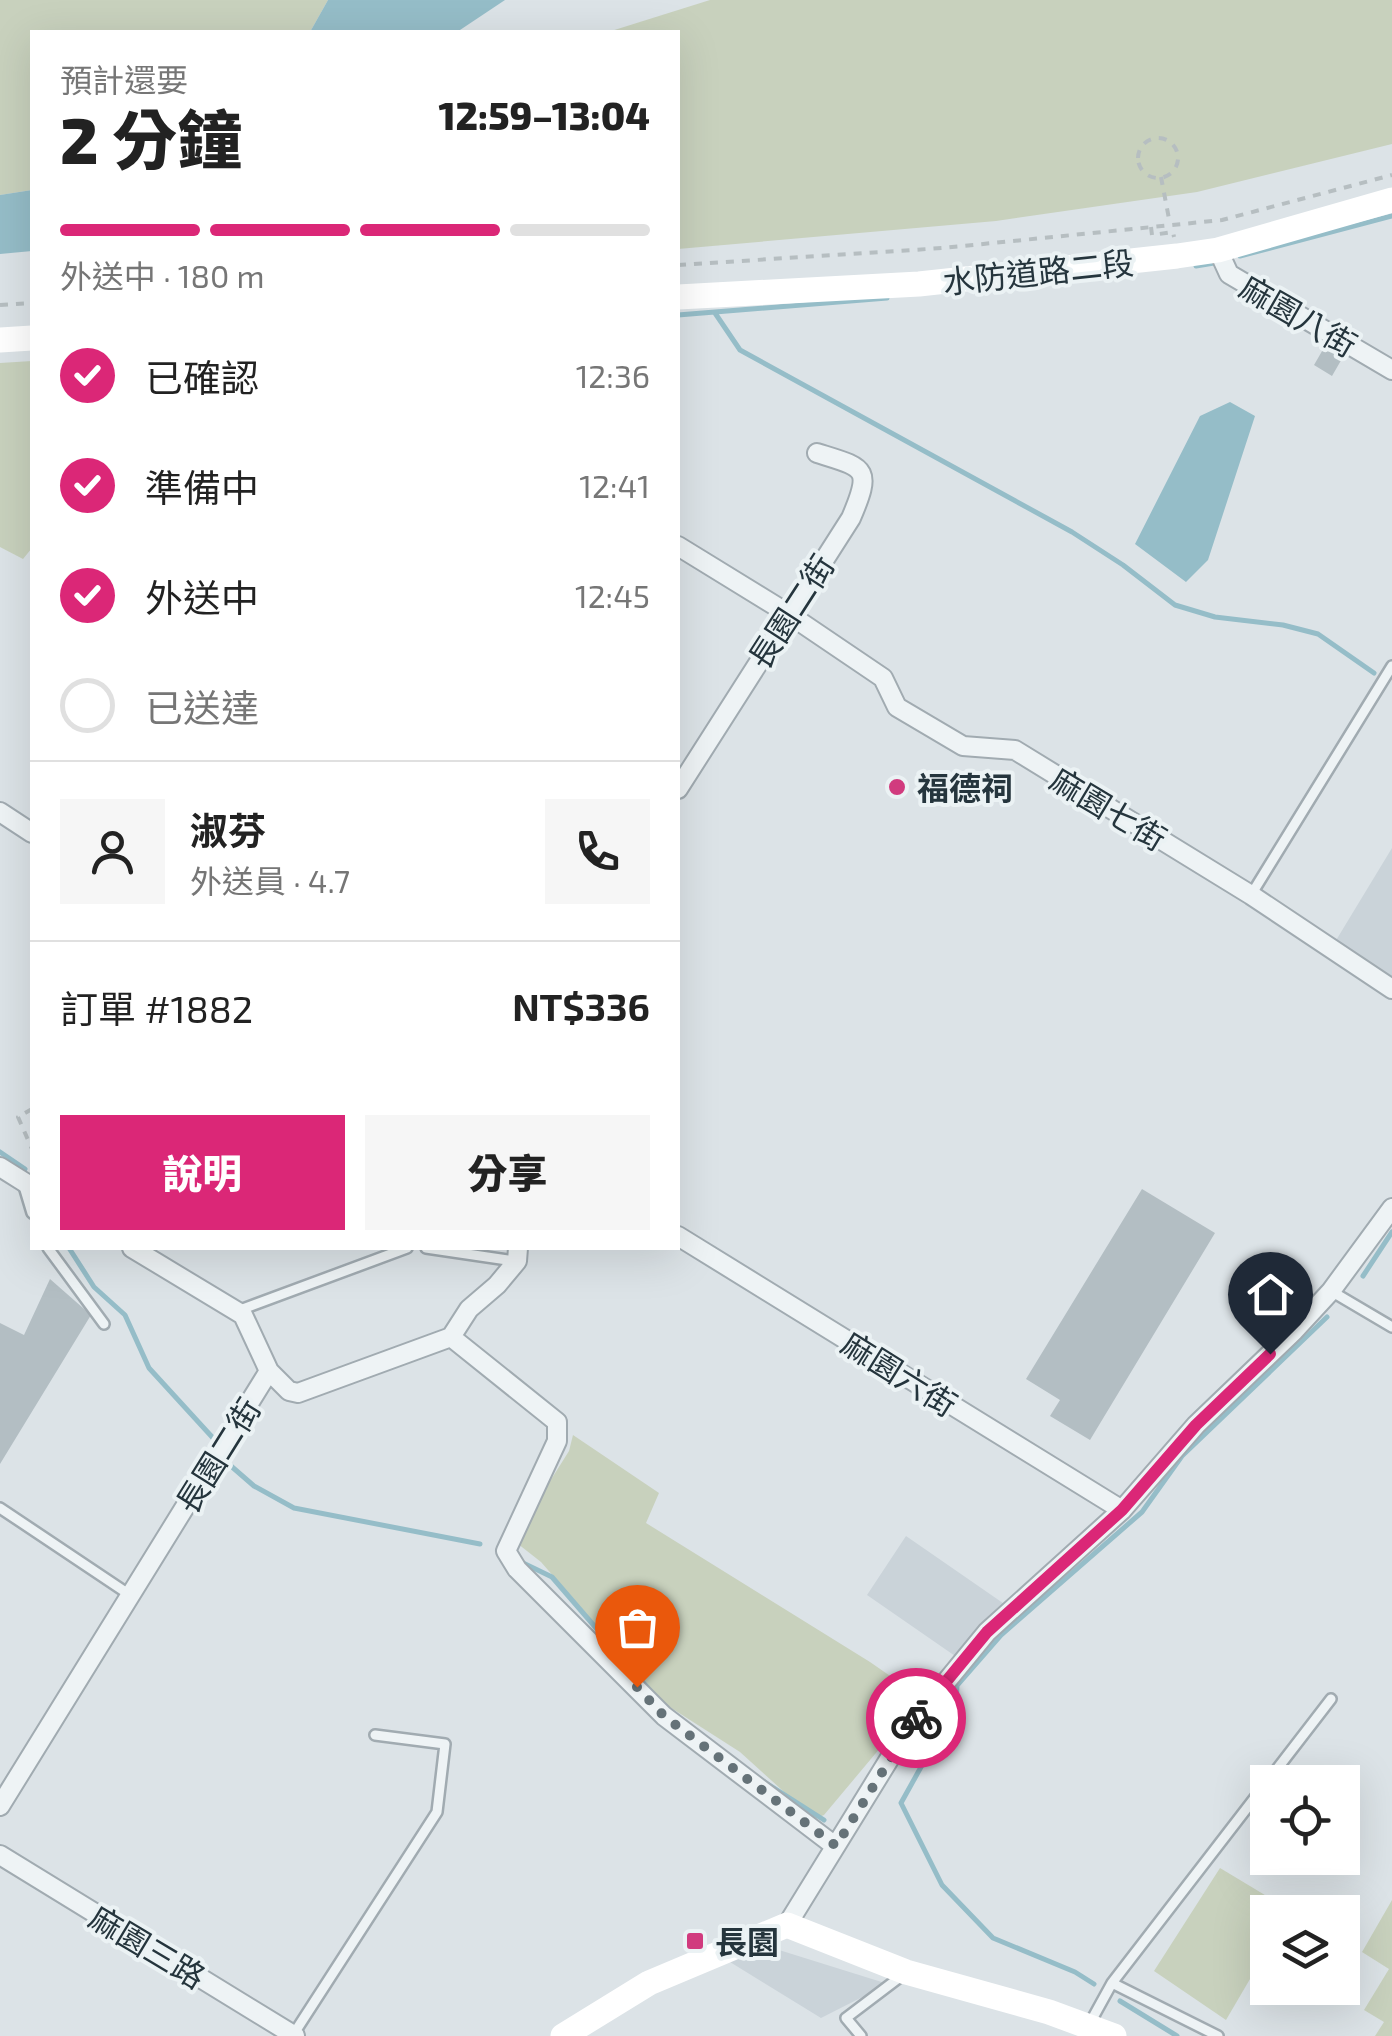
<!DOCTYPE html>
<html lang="zh-TW">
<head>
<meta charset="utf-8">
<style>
  body { margin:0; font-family:"Exo 2","Noto Sans TC",sans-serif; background:#f6f6f6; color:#222; height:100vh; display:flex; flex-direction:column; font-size:38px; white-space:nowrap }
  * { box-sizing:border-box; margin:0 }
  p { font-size:32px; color:#767676 }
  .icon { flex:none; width:55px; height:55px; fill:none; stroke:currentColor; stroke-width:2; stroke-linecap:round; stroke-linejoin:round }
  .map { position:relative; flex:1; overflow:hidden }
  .side { position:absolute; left:30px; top:30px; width:650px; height:1220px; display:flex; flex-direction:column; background:#fff; border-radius:0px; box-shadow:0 10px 40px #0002 }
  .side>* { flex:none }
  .fabs { position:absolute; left:1250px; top:1765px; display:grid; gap:20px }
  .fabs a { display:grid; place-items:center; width:110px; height:110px; border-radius:0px; background:#fff; box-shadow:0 10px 40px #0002; font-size:50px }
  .pin { position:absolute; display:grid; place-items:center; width:85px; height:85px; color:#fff; margin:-102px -42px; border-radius:50% 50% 50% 0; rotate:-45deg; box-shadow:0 0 10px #0007 }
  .pin .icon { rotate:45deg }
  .courier { position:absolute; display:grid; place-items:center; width:100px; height:100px; margin:-50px; border:8px solid #db2777; border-radius:50%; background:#fff; color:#222; box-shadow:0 2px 12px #0007 }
  .headline em { font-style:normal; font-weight:800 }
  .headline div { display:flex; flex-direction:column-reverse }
  .headline { display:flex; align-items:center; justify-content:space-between; height:170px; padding:0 30px }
  h1 { font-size:65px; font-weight:800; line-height:75px }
  .bar { display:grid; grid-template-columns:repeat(4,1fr); gap:15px 10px; align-content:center; height:120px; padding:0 30px }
  .bar i { height:12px; border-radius:8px; background:#e0e0e0 }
  .bar .current { background:#db2777 }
  .bar p { grid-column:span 4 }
  .line { display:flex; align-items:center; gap:25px; padding:0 30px; border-top:2px solid #e0e0e0 }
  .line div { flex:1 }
  .round { display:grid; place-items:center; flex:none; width:105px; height:105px; border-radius:0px; background:#f6f6f6 }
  ol { padding:0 30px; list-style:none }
  li { display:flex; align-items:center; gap:30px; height:110px }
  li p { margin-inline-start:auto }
  li .icon { padding:10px; border-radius:50%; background:#db2777; color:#fff; stroke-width:4 }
  li:last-child { color:#767676 }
  li i { width:55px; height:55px; border:5px solid #e0e0e0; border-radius:50% }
  .primary-button { display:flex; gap:20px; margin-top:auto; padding:20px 30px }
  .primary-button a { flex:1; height:115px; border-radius:0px; background:#db2777; color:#fff; font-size:40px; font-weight:800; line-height:115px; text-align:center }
  .primary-button a+a { background:#f6f6f6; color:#222 }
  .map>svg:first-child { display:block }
  .built { fill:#cad3d9 }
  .green { fill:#c8d1bd }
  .water { fill:#95bdc8 }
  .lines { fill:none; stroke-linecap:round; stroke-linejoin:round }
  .stream { stroke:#95bdc8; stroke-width:5 }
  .building { fill:#b3bec3 }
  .lane-casing { stroke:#a1abb1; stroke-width:14 }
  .street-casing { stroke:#a1abb1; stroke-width:22 }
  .path { stroke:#b6bec1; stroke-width:4; stroke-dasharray:8 8; stroke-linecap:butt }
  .lane { stroke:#eef3f5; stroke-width:9 }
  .street { stroke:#eef3f5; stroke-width:18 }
  .secondary { stroke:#fff; stroke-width:25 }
  .done { stroke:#657278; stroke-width:10; stroke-dasharray:0 18 }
  .route { stroke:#db2777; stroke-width:12 }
  .poi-dot { fill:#d13b7e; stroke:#ebf2f4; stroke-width:4 }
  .labels { text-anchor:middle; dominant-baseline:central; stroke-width:8; stroke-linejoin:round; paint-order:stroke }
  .street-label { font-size:32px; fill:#25353d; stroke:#ebf2f4 }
  .poi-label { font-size:32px; font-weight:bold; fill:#25353d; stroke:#ebf2f4; text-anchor:start }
</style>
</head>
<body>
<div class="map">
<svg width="1392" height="2036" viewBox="0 0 1392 2036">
  <rect width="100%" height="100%" fill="#dce3e7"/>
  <path class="built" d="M1392,848V976L1335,942Z
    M906,1536L1013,1610L958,1658L867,1595Z
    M763,1945L888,1984L821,2018L730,1962Z"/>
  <path class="green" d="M0,0H328L310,32H32V190L0,195Z
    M710,0H1392V144L1197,192L996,221L678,249V32H608Z
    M32,361V548L23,559L0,547V363Z
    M573,1435L659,1493L646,1523L870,1662L922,1698L824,1815L814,1819L740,1752L665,1704L541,1562L513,1540L569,1451Z
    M1220,1868L1285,1907L1283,1912H1268L1267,1950L1226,2020L1154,1971Z
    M1392,1900V2036H1375L1384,2022L1364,2010L1389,1969L1362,1952Z"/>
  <path class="water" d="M328,0H505L457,32H310Z
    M32,190V251L0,254V195Z
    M1230,402L1255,416L1208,560L1186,582L1135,544L1200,416Z"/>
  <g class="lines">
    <path class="stream" d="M1240,256L1392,216
      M1196,266L1220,262
      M978,290L1126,274
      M715,313L740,350L1072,532L1123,565L1175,605L1215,617L1283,625L1318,634L1374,673
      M678,315L887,298
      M0,1152L25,1169
      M69,1248L94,1287L125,1315L149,1368L213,1438
      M1363,1276L1392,1232
      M231,1466L254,1486L294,1508L480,1544
      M521,1562L552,1577L653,1694
      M957,1685L956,1704L901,1803L942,1885L993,1938L1075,1972L1094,1984
      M912,1737L1001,1635L1142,1512L1182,1456L1327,1317
      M763,1781L824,1820
      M1120,2001L1177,2036"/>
  </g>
  <path class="building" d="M1325,346L1343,357L1332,376L1314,365Z
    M901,778L904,794L893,797L890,780Z
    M1142,1189L1215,1233L1090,1440L1050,1416L1060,1400L1026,1379Z
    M50,1279L91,1315L0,1464V1323L24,1335Z"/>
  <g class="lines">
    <defs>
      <path id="lane" d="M1251,895L1392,666
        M23,1183L32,1213
        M48,1248L104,1324
        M426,1248L514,1261
        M1331,1291L1392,1327
        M240,1310L407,1248
        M0,1508L130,1595
        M1112,1983L1218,2036
        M1090,2023L1112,1983L1331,1699
        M293,2035L437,1812L445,1744L375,1735
        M861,2036L846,2018L904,1974"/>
      <path id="street" d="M1218,250L1229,274L1392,370
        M678,546L787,613L883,678L897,707L963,746L1015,750L1251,895L1392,989
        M678,789L851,518C873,467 865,468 817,453
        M0,812L32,833
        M0,1167L32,1187
        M678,1236L1122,1510
        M132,1248L243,1315L269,1371L289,1391L298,1393L451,1337L469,1309L497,1285L517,1261L518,1248
        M451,1337L557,1422V1441L506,1551L517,1569L664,1716L835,1846
        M0,1806L269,1371
        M0,1855L295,2036
        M787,1925L909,1727L987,1632L1122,1510L1196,1425L1294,1331L1331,1291L1392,1208"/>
    </defs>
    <use href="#lane" class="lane-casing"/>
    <use href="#street" class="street-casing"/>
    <path class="path" d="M1138 158a20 20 0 1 1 40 0a20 20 0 1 1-40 0Z
      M1161,177L1170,224
      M1151,227L1152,235L1173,232L1174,237
      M678,265L943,248L1222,220L1392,175
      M0,305L32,303
      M32,1109L18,1117L32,1149"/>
    <use href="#lane" class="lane"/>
    <use href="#street" class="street"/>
    <path class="secondary" d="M678,297L919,284L1177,256L1218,250L1392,200
      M0,340L32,338
      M563,2036L649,1983L787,1925L906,1972L1049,2012L1114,2036"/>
  </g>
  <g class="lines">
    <path class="done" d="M637,1687L664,1716L836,1846L916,1718"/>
    <path class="route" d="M916,1718L987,1632L1122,1510L1196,1425L1270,1354"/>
  </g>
  <g class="poi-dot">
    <circle cx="897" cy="787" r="10"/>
    <rect x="685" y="1931" width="20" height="20" rx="5"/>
  </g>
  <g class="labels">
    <g class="street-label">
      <text transform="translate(1038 271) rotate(-6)">水防道路二段</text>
      <text transform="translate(1299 315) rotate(30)">麻園八街</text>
      <text transform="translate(790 611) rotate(-57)">長園二街</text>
      <text transform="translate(1109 808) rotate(31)">麻園七街</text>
      <text transform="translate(900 1373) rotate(32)">麻園六街</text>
      <text transform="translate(217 1455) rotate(-58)">長園二街</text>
      <text transform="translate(148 1946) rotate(31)">麻園三路</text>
    </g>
    <g class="poi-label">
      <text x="917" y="787">福德祠</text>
      <text x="715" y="1941">長園</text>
    </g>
  </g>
</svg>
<div class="fabs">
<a><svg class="icon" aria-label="locate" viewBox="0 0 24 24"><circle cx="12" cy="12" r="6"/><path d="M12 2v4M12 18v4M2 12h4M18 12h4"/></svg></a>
<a><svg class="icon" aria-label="layers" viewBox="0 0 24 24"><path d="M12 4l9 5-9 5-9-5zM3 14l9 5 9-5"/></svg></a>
</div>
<div class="pin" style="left:637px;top:1687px;background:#ea580c"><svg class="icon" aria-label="bag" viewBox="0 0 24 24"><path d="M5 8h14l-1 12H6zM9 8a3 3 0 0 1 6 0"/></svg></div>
<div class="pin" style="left:1270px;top:1354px;background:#1f2937"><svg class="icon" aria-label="home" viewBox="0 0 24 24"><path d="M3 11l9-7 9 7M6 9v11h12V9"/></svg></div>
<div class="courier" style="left:916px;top:1718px"><svg class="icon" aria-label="bike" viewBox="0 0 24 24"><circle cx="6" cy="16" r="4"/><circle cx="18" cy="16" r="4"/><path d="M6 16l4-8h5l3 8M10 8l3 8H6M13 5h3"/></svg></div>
<section class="side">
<div class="headline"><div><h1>2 分鐘</h1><p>預計還要</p></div><em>12:59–13:04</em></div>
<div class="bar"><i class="current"></i><i class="current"></i><i class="current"></i><i></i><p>外送中 · 180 m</p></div>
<ol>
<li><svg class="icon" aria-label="check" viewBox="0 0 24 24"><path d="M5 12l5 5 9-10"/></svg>已確認<p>12:36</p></li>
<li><svg class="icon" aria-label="check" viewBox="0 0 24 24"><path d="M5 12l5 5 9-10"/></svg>準備中<p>12:41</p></li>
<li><svg class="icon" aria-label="check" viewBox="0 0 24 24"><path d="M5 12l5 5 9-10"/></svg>外送中<p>12:45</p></li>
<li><i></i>已送達</li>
</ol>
<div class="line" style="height:180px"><a class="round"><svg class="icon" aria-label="person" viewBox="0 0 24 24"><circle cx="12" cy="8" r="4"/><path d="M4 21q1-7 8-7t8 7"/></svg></a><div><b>淑芬</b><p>外送員 · 4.7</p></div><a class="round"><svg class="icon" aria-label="phone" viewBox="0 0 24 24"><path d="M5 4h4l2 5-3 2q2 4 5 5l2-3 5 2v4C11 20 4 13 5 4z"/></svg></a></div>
<div class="line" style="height:130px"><div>訂單 #1882</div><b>NT$336</b></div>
<div class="primary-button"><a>說明</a><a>分享</a></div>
</section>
</div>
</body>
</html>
